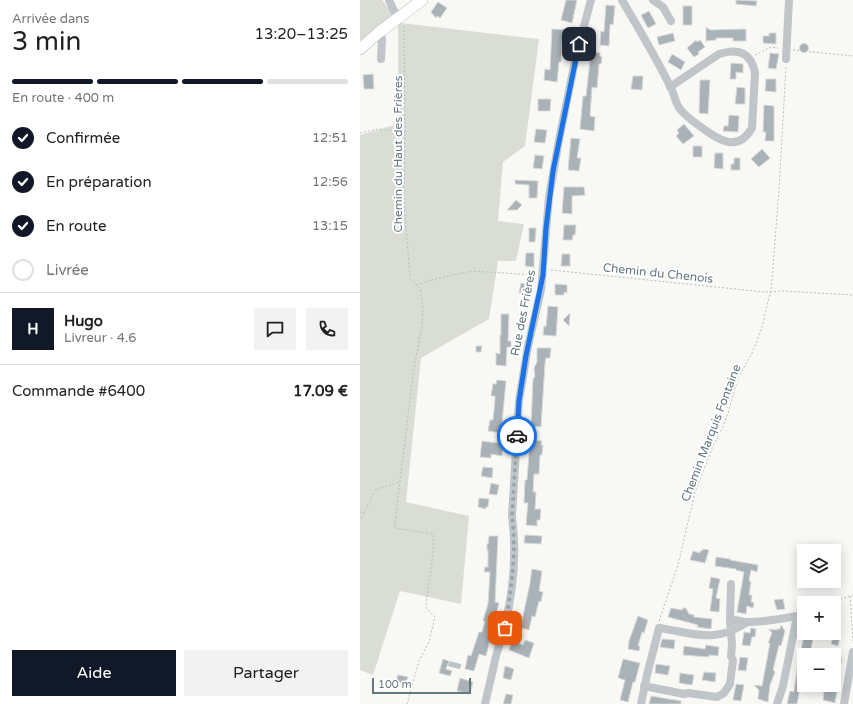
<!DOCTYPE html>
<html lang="fr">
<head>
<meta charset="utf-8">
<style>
  body { margin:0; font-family:"Varela Round",sans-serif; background:#f2f2f2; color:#202124; height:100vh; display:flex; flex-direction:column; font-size:15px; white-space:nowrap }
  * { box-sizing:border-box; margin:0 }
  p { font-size:13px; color:#757577 }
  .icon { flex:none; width:22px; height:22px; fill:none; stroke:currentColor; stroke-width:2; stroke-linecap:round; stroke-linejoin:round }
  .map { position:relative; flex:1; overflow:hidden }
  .panel { display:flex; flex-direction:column; background:#fff; width:360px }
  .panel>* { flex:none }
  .controls { position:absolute; left:437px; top:544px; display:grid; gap:8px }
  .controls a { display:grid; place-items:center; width:44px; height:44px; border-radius:0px; background:#fff; box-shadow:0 2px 10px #0003; font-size:20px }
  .scale { position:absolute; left:12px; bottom:10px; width:99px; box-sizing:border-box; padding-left:4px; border:2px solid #637780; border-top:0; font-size:11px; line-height:14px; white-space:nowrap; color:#637780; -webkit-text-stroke:3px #fff; paint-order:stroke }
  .pin { position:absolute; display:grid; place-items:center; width:34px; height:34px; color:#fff; margin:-17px; border-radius:8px; box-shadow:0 2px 6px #0006 }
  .courier { position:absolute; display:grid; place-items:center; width:40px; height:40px; margin:-20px; border:3px solid #1a73e8; border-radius:50%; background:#fff; color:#222; box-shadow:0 1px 5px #0007 }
  .summary em { font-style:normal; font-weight:600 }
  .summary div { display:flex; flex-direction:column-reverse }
  .summary { display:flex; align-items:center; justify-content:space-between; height:68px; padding:0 12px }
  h1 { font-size:26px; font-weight:600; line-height:30px }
  .bar { display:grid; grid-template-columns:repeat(4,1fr); gap:6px 4px; align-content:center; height:48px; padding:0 12px }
  .bar i { height:5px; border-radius:3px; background:#e0e0e0 }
  .bar .active { background:#111827 }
  .bar p { grid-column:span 4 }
  .line { display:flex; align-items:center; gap:10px; padding:0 12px; border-top:1px solid #e0e0e0 }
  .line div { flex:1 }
  .round { display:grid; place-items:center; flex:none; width:42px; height:42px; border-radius:0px; background:#f2f2f2 }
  ol { padding:0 12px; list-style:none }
  li { display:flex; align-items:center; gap:12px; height:44px }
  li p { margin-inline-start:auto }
  li .icon { padding:4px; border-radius:50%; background:#111827; color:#fff; stroke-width:4 }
  li:last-child { color:#757577 }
  li i { width:22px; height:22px; border:2px solid #e0e0e0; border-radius:50% }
  .button { display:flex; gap:8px; margin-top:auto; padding:8px 12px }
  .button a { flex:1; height:46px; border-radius:0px; background:#111827; color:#fff; font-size:16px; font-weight:600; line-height:46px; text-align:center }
  .button a+a { background:#f2f2f2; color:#202124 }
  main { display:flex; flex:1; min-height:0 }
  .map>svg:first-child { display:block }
  .green { fill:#d9ddd4 }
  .water { fill:#b8c6c9 }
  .building { fill:#a8b2b7; stroke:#dad9d8 }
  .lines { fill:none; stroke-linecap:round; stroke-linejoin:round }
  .major-casing { stroke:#b3b9bc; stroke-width:12 }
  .path { stroke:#b9bec0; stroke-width:1; stroke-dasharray:2 2; stroke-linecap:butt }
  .minor { stroke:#bfc5c8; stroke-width:8 }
  .major { stroke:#fff; stroke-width:11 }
  .done { stroke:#97a4a9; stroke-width:4; stroke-dasharray:0 7.2 }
  .route { stroke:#1a73e8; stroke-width:5 }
  .labels { text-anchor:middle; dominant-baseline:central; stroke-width:4; stroke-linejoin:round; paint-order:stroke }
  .street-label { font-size:12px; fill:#637780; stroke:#fff }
</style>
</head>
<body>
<main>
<section class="panel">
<div class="summary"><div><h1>3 min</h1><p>Arrivée dans</p></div><em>13:20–13:25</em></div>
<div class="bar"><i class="active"></i><i class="active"></i><i class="active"></i><i></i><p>En route · 400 m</p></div>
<ol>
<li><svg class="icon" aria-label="check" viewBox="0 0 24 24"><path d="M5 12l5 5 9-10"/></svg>Confirmée<p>12:51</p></li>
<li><svg class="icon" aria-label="check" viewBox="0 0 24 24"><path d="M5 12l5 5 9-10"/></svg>En préparation<p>12:56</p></li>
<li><svg class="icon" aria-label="check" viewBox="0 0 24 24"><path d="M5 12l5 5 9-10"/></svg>En route<p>13:15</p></li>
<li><i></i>Livrée</li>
</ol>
<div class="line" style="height:72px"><b class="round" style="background:#111827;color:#fff">H</b><div><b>Hugo</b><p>Livreur · 4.6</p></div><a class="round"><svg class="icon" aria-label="chat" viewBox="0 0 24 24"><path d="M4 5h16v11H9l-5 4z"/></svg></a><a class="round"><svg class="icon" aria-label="phone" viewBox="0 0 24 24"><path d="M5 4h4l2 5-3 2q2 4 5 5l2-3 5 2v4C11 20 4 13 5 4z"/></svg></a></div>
<div class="line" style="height:52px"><div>Commande #6400</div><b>17.09 €</b></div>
<div class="button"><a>Aide</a><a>Partager</a></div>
</section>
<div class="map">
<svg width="493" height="704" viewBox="0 0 493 704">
  <rect width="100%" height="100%" fill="#f8f8f5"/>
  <path class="green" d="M0,0H22L34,15L9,33L0,41Z
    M41,23L179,39L165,146L143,162L138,221L164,224L156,261H138L129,319L61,358L46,502L109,516L101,604L40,591L13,675L0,670V135L38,124V24Z"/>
  <path class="water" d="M89,661L101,664V667L99,669L88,666Z"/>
  <path class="building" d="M206,0H217L212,23L201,20Z
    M376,0L397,1L396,6L376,4Z
    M78,2L87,8L80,18L77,16L76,18L71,12Z
    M246,5L255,6L253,25L250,24L249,46L240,45L241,31L244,32Z
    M323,6H332V25H323Z
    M289,11L296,24L288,28L281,15Z
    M346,27L350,30L386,29V41H373V38H356V40L346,41Z
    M192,29L207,30L206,41H202L201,62H199L197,82L184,80L185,69L190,70Z
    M313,33L315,41L299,45L297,37Z
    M409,33H416V44L403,43V36H409Z
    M336,40L337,42L340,40L345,47L338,52L339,54L334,57L327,48Z
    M439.5 48a4.5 4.5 0 1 1 9 0a4.5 4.5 0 1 1-9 0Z
    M231,52L240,53V56L242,57L241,64H239L237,88L232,87L230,116L235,117L234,131L220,129L223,96H226Z
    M410,53L419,54L416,69L408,68Z
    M312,54L325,62L321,70L308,62Z
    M371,63L383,64V73L376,72V79H370Z
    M13,74L14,89H4L3,75Z
    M273,76H283L282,90L271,89Z
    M406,79H416V92L405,91Z
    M340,80H350L348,114L339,113Z
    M377,87L385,88V104H375Z
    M178,99H191L190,111H178Z
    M404,105L414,106V141H405L406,132H403Z
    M369,115L379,116L378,132L363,131L364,126H368Z
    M324,124L334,136L323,144L316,136L319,133L317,130Z
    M176,129L187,130L185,143L174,142Z
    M211,138L220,139L217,158H221L219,171L208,170Z
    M333,146H342V157H333Z
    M402,149L410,158L399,167L391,159Z
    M355,153H363V169L354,168Z
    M175,155L184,156L182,169L173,168Z
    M374,158H380V170H371V164H374Z
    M155,180L178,181L177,198H169V185L155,184Z
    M204,187H224L225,195L212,196V214L202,213Z
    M156,200L162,205L157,210H147Z
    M204,225H216L215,235H213L212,240H203Z
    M169,228H176L175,242H169Z
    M166,253H174V267L165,266Z
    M202,254H210V266H201Z
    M161,283L171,285L169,295L159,293Z
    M195,284L207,285V293L204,292V295H195Z
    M188,306L198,307L196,336L183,335L184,326L186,327Z
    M210,313L209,326L203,320Z
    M141,314H149L148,341H151V347H147L146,366L136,365V353L140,354V335H141Z
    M116,346H122L121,352H116Z
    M177,348H191L190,358H186L185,363L181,427L171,426L173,380L174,377H175L174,368L177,362Z
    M137,380L146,381L141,433L128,431L130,420H133L135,400V396H131L133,384H136Z
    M138,436L144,437L142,456L131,454V458L120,457L122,441L137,443Z
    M170,440L182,441L181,445H183L182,455H180L179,474H174L173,492H176L175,509H181L180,520H177V526L166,525L168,503H164L165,480H167Z
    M123,467L133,468L132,478L121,476Z
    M131,483L139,485L137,495L129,494Z
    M119,498L129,499L128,507H126V509L118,507Z
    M165,535L182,536L181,544L164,543Z
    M129,536H138L135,602L139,603L126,656L119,654L114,671L105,669L108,655L111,656L119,632H122L125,621H123L128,604L130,572H124L125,567H128V550H127V544H128Z
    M343,549L349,550L345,563L330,560L333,551L340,553V551H342Z
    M356,557L370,559V560L398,565L397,572L391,570L389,581L391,582L389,595H392L391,602L394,603L393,608L387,606L386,614L377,612L384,572L376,570V569L355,566Z
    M172,569L182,571L179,591L183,592L181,602L179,601L175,617L172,616L169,630L158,627L159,620L162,621L170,583Z
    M351,577L360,579L356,598L360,599L359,612L350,611L353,589L349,588Z
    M423,599L425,609L417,610L414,600Z
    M311,608L322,610L323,608H326L329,614L334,615V617L352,619L351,629L337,627L338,625L308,617Z
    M278,616L288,620L284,633L282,632L278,646H280L279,651L268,649L269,641Z
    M421,625L425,631L421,646L419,645L413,670L415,672L410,685L408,702L398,699L399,690L394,685L402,686L410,643H408L412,633L409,629L417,630V629H420Z
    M391,628L396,629L395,637H392L390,646L382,645L384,632L390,633Z
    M474,632L481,633L478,646L471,644Z
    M452,633H454L450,654L444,653V689L440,688L437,704H427L430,691L434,692L437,670L443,640Z
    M302,639L315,640L314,649L300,647Z
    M165,640L174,643L169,658L149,650L152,641L163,645Z
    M346,645L359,647L358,656L349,655V657L323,655L324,646L345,649Z
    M380,657L388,658L386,671L378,670Z
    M474,657L482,659L477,681H474Z
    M83,659L89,661L86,669L92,671L90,676L79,673Z
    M263,659L280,663L275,682H273L268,702L260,700L265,680L258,678Z
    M296,664L310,666L308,675L295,673Z
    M145,666L154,669L151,680L143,678Z
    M344,672L356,673L355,682L342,680Z
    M320,673L334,675L332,685L319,683Z
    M38,675L48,677L45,684L36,681Z
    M100,678L113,682L110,694L97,691Z
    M376,684L384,685L381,701L373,700Z
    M465,685H478L475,703L463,700Z
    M146,694L153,695L151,704H143Z
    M291,696L321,701V704H289Z"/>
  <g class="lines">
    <defs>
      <path id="major" d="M0,49L18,33L62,0"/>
    </defs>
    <use href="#major" class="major-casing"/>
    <path class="path" d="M44,26L45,126L44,202L50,278L60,289L63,309L62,327L54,367L36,513L35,528L73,534C75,559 67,583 66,608L75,617L69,642L59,661L47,704
      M433,50L493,56
      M395,55L411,47L418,48
      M0,133L17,129L45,132
      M191,270L404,292L423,291L493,295
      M56,285L75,279L112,271L175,275
      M0,512L4,513L0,520
      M4,513L15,490L39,482
      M490,596L493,641
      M469,603L493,595
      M299,621L318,565L335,492L353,446L362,429L368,413L378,378L392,353L397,341L403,324L409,297L411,292L419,189L426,67"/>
    <path class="minor" d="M29,0L33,9L38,18
      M262,0C278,28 296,57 310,86C314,93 315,103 320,109C325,116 334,122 341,127C358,140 378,153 392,128L395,73C391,52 378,48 359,54L310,87
      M293,0L303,7L311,21
      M18,33L22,39L21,59
      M426,59L429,0
      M370,621C379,618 381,623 389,622C405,622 421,619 437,616L423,686L417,704
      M284,686L324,694L328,693L357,697L364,693L370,684L373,660L371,656L372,645L370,619L371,584
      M125,704C128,691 131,678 134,665C136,653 141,641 144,629C153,593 157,553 152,516L159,401L168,346L181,290L189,197L199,140L216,56L231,0
      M281,704L287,675L299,628C334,633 354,644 386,623
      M484,704L493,652"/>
    <use href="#major" class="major"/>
  </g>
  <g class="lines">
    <path class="done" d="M145,628C151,591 157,553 152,516L157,436"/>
    <path class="route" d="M157,436L159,401L166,356L183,275L186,228L193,171L219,44"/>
  </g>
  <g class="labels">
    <g class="street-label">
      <text transform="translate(38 154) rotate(-90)">Chemin du Haut des Frières</text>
      <text transform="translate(298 273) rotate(6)">Chemin du Chenois</text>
      <text transform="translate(163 313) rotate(-79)">Rue des Frières</text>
      <text transform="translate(351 433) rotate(-69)">Chemin Marquis Fontaine</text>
    </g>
  </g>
</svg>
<div class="controls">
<a><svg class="icon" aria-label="layers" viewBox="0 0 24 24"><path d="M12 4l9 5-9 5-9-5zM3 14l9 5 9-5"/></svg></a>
<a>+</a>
<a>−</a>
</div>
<div class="scale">100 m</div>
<div class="pin" style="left:145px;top:628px;background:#ea580c"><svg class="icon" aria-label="bag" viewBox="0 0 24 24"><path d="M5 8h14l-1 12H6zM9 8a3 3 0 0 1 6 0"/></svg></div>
<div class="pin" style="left:219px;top:44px;background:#1f2937"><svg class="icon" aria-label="home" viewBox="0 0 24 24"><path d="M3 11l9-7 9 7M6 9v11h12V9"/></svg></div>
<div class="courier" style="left:157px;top:436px"><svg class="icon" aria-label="car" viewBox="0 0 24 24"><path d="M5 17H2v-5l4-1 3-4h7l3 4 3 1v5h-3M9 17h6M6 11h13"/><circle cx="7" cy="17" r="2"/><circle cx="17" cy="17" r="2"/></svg></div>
</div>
</main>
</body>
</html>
